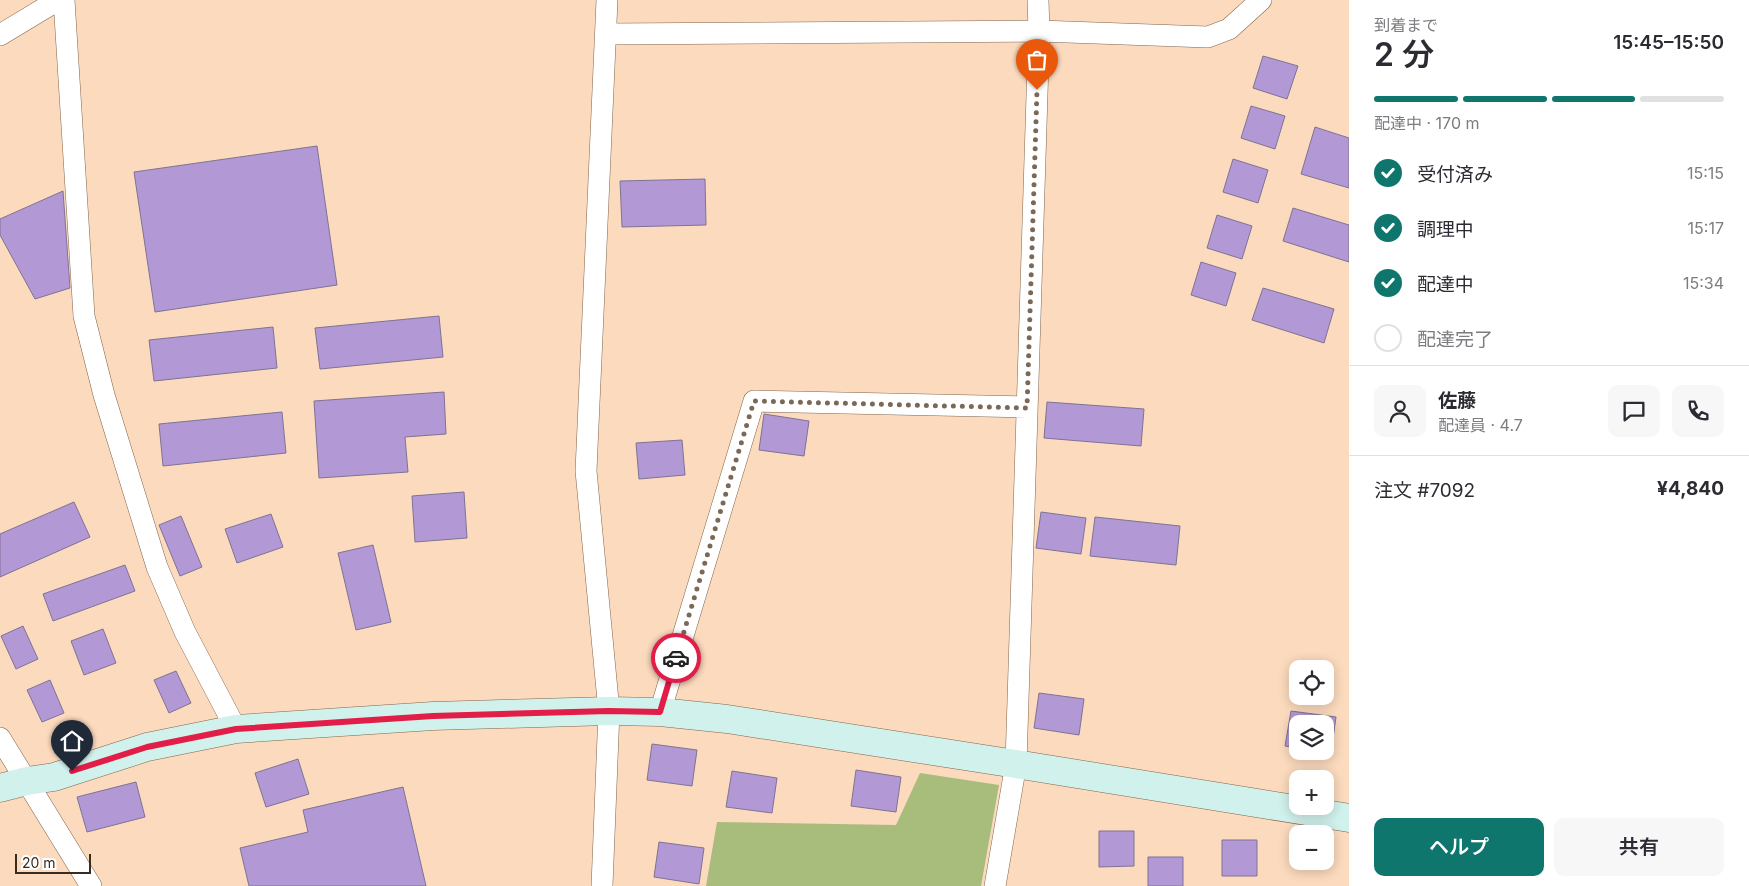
<!DOCTYPE html>
<html lang="ja">
<head>
<meta charset="utf-8">
<style>
  body { margin:0; font-family:Inter,"Noto Sans JP",sans-serif; background:#f7f7f7; color:#2b2b33; height:100vh; display:flex; flex-direction:column; font-size:19px; white-space:nowrap }
  * { box-sizing:border-box; margin:0 }
  p { font-size:16px; color:#7c7c81 }
  .icon { flex:none; width:28px; height:28px; fill:none; stroke:currentColor; stroke-width:2; stroke-linecap:round; stroke-linejoin:round }
  .map { position:relative; flex:1; overflow:hidden }
  .side { display:flex; flex-direction:column; background:#fff; width:400px }
  .side>* { flex:none }
  .fabs { position:absolute; left:1289px; top:660px; display:grid; gap:10px }
  .fabs a { display:grid; place-items:center; width:45px; height:45px; border-radius:10px; background:#fff; box-shadow:0 2px 12px #0003; font-size:25px }
  .scale { position:absolute; left:15px; bottom:12px; width:76px; box-sizing:border-box; padding-left:5px; border:2px solid #382b20; border-top:0; font-size:14px; line-height:18px; white-space:nowrap; color:#382b20; -webkit-text-stroke:4px #fff; paint-order:stroke }
  .pin { position:absolute; display:grid; place-items:center; width:42px; height:42px; color:#fff; margin:-51px -21px; border-radius:50% 50% 50% 0; rotate:-45deg; box-shadow:0 0 5px #0007 }
  .pin .icon { rotate:45deg }
  .courier { position:absolute; display:grid; place-items:center; width:50px; height:50px; margin:-25px; border:4px solid #e11d48; border-radius:50%; background:#fff; color:#222; box-shadow:0 1px 6px #0007 }
  .head em { font-style:normal; font-weight:600 }
  .head div { display:flex; flex-direction:column-reverse }
  .head { display:flex; align-items:center; justify-content:space-between; height:85px; padding:0 25px }
  h1 { font-size:32px; font-weight:600; line-height:38px }
  .bar { display:grid; grid-template-columns:repeat(4,1fr); gap:8px 5px; align-content:center; height:60px; padding:0 25px }
  .bar i { height:6px; border-radius:4px; background:#e1e1e2 }
  .bar .current { background:#0f766e }
  .bar p { grid-column:span 4 }
  .line { display:flex; align-items:center; gap:12px; padding:0 25px; border-top:1px solid #e1e1e2 }
  .line div { flex:1 }
  .round { display:grid; place-items:center; flex:none; width:52px; height:52px; border-radius:10px; background:#f7f7f7 }
  ol { padding:0 25px; list-style:none }
  li { display:flex; align-items:center; gap:15px; height:55px }
  li p { margin-inline-start:auto }
  li .icon { padding:5px; border-radius:50%; background:#0f766e; color:#fff; stroke-width:4 }
  li:last-child { color:#7c7c81 }
  li i { width:28px; height:28px; border:2px solid #e1e1e2; border-radius:50% }
  .action { display:flex; gap:10px; margin-top:auto; padding:10px 25px }
  .action a { flex:1; height:58px; border-radius:10px; background:#0f766e; color:#fff; font-size:20px; font-weight:600; line-height:58px; text-align:center }
  .action a+a { background:#f7f7f7; color:#2b2b33 }
  main { display:flex; flex:1; min-height:0 }
  .map>svg:first-child { display:block }
  .forest { fill:#a8bd7b }
  .building { fill:#b299d6; stroke:#7f7293 }
  .lines { fill:none; stroke-linecap:round; stroke-linejoin:round }
  .street-casing { stroke:#82654b; stroke-width:22 }
  .secondary-casing { stroke:#82654b; stroke-width:29 }
  .street { stroke:#fff; stroke-width:21 }
  .secondary { stroke:#d1f1ec; stroke-width:28 }
  .done { stroke:#7c6857; stroke-width:5; stroke-dasharray:0 9 }
  .route { stroke:#e11d48; stroke-width:6 }
</style>
</head>
<body>
<main>
<div class="map">
<svg width="1349" height="886" viewBox="0 0 1349 886">
  <rect width="100%" height="100%" fill="#fbdabd"/>
  <path class="forest" d="M920,773L999,785L981,886H706L717,822L896,825Z"/>
  <path class="building" d="M1263,56L1298,66L1287,99L1253,88Z
    M1251,106L1285,116L1275,149L1241,138Z
    M1315,127L1349,138V188L1301,174Z
    M317,146L337,285L155,312L134,172Z
    M1233,159L1268,170L1258,203L1223,192Z
    M705,179L706,225L622,227L620,181Z
    M63,191L70,288L35,299L0,235V219Z
    M1293,208L1349,225V262L1283,241Z
    M1217,215L1252,226L1242,259L1207,248Z
    M1201,262L1236,273L1226,306L1191,295Z
    M1263,288L1334,309L1324,343L1252,320Z
    M439,316L443,357L320,369L315,328Z
    M273,327L277,368L154,381L149,340Z
    M444,392L446,434L405,437L408,472L319,478L314,401Z
    M1047,402L1144,409L1141,446L1044,438Z
    M282,412L286,453L163,466L159,424Z
    M764,414L809,421L804,456L759,450Z
    M682,440L685,475L639,479L636,443Z
    M464,492L467,538L415,542L412,496Z
    M74,502L90,537L0,577V534Z
    M1041,512L1086,518L1081,554L1036,548Z
    M271,514L283,547L237,563L225,529Z
    M181,516L202,567L180,576L159,525Z
    M1095,517L1180,526L1176,565L1090,556Z
    M373,545L391,622L356,630L338,553Z
    M125,565L135,591L53,621L43,594Z
    M23,626L38,659L16,669L1,636Z
    M103,629L116,663L84,675L71,641Z
    M176,671L191,703L169,713L154,680Z
    M50,680L64,713L42,722L27,690Z
    M1039,693L1084,699L1079,735L1034,728Z
    M1291,711L1336,717L1331,753L1321,751H1325V724H1298V748L1285,746Z
    M652,744L697,750L692,786L647,780Z
    M298,759L309,794L266,807L255,773Z
    M856,770L901,777L896,812L851,806Z
    M732,771L777,778L772,813L726,807Z
    M136,782L145,817L87,832L77,797Z
    M403,787L426,886H249L240,848L308,832L303,810Z
    M1099,831H1134V866L1099,867Z
    M1222,840H1257V876H1222Z
    M659,842L704,848L699,884L654,877Z
    M1148,857H1183V886H1148Z"/>
  <g class="lines">
    <defs>
      <path id="street" d="M64,0L84,316L104,395L157,567L185,632L236,729
        M606,34L1039,31L1208,37L1229,29L1261,0
        M0,35L58,0
        M660,712L754,401L1027,407
        M0,738L91,886
        M602,886L609,711L586,471L607,0
        M995,886L1016,764L1039,31L1038,0"/>
      <path id="secondary" d="M0,788L27,781L54,777L147,747L236,729L433,716L609,711L660,712L727,719L1016,764L1349,818"/>
    </defs>
    <use href="#street" class="street-casing"/>
    <use href="#secondary" class="secondary-casing"/>
    <use href="#street" class="street"/>
    <use href="#secondary" class="secondary"/>
  </g>
  <g class="lines">
    <path class="done" d="M676,658L754,401L1027,408L1037,90"/>
    <path class="route" d="M72,771L147,747L236,729L433,716L609,711L660,712L676,658"/>
  </g>
</svg>
<div class="fabs">
<a><svg class="icon" aria-label="locate" viewBox="0 0 24 24"><circle cx="12" cy="12" r="6"/><path d="M12 2v4M12 18v4M2 12h4M18 12h4"/></svg></a>
<a><svg class="icon" aria-label="layers" viewBox="0 0 24 24"><path d="M12 4l9 5-9 5-9-5zM3 14l9 5 9-5"/></svg></a>
<a>+</a>
<a>−</a>
</div>
<div class="scale">20 m</div>
<div class="pin" style="left:1037px;top:90px;background:#ea580c"><svg class="icon" aria-label="bag" viewBox="0 0 24 24"><path d="M5 8h14l-1 12H6zM9 8a3 3 0 0 1 6 0"/></svg></div>
<div class="pin" style="left:72px;top:771px;background:#1f2937"><svg class="icon" aria-label="home" viewBox="0 0 24 24"><path d="M3 11l9-7 9 7M6 9v11h12V9"/></svg></div>
<div class="courier" style="left:676px;top:658px"><svg class="icon" aria-label="car" viewBox="0 0 24 24"><path d="M5 17H2v-5l4-1 3-4h7l3 4 3 1v5h-3M9 17h6M6 11h13"/><circle cx="7" cy="17" r="2"/><circle cx="17" cy="17" r="2"/></svg></div>
</div>
<section class="side">
<div class="head"><div><h1>2 分</h1><p>到着まで</p></div><em>15:45–15:50</em></div>
<div class="bar"><i class="current"></i><i class="current"></i><i class="current"></i><i></i><p>配達中 · 170 m</p></div>
<ol>
<li><svg class="icon" aria-label="check" viewBox="0 0 24 24"><path d="M5 12l5 5 9-10"/></svg>受付済み<p>15:15</p></li>
<li><svg class="icon" aria-label="check" viewBox="0 0 24 24"><path d="M5 12l5 5 9-10"/></svg>調理中<p>15:17</p></li>
<li><svg class="icon" aria-label="check" viewBox="0 0 24 24"><path d="M5 12l5 5 9-10"/></svg>配達中<p>15:34</p></li>
<li><i></i>配達完了</li>
</ol>
<div class="line" style="height:90px"><a class="round"><svg class="icon" aria-label="person" viewBox="0 0 24 24"><circle cx="12" cy="8" r="4"/><path d="M4 21q1-7 8-7t8 7"/></svg></a><div><b>佐藤</b><p>配達員 · 4.7</p></div><a class="round"><svg class="icon" aria-label="chat" viewBox="0 0 24 24"><path d="M4 5h16v11H9l-5 4z"/></svg></a><a class="round"><svg class="icon" aria-label="phone" viewBox="0 0 24 24"><path d="M5 4h4l2 5-3 2q2 4 5 5l2-3 5 2v4C11 20 4 13 5 4z"/></svg></a></div>
<div class="line" style="height:65px"><div>注文 #7092</div><b>¥4,840</b></div>
<div class="action"><a>ヘルプ</a><a>共有</a></div>
</section>
</main>
</body>
</html>
